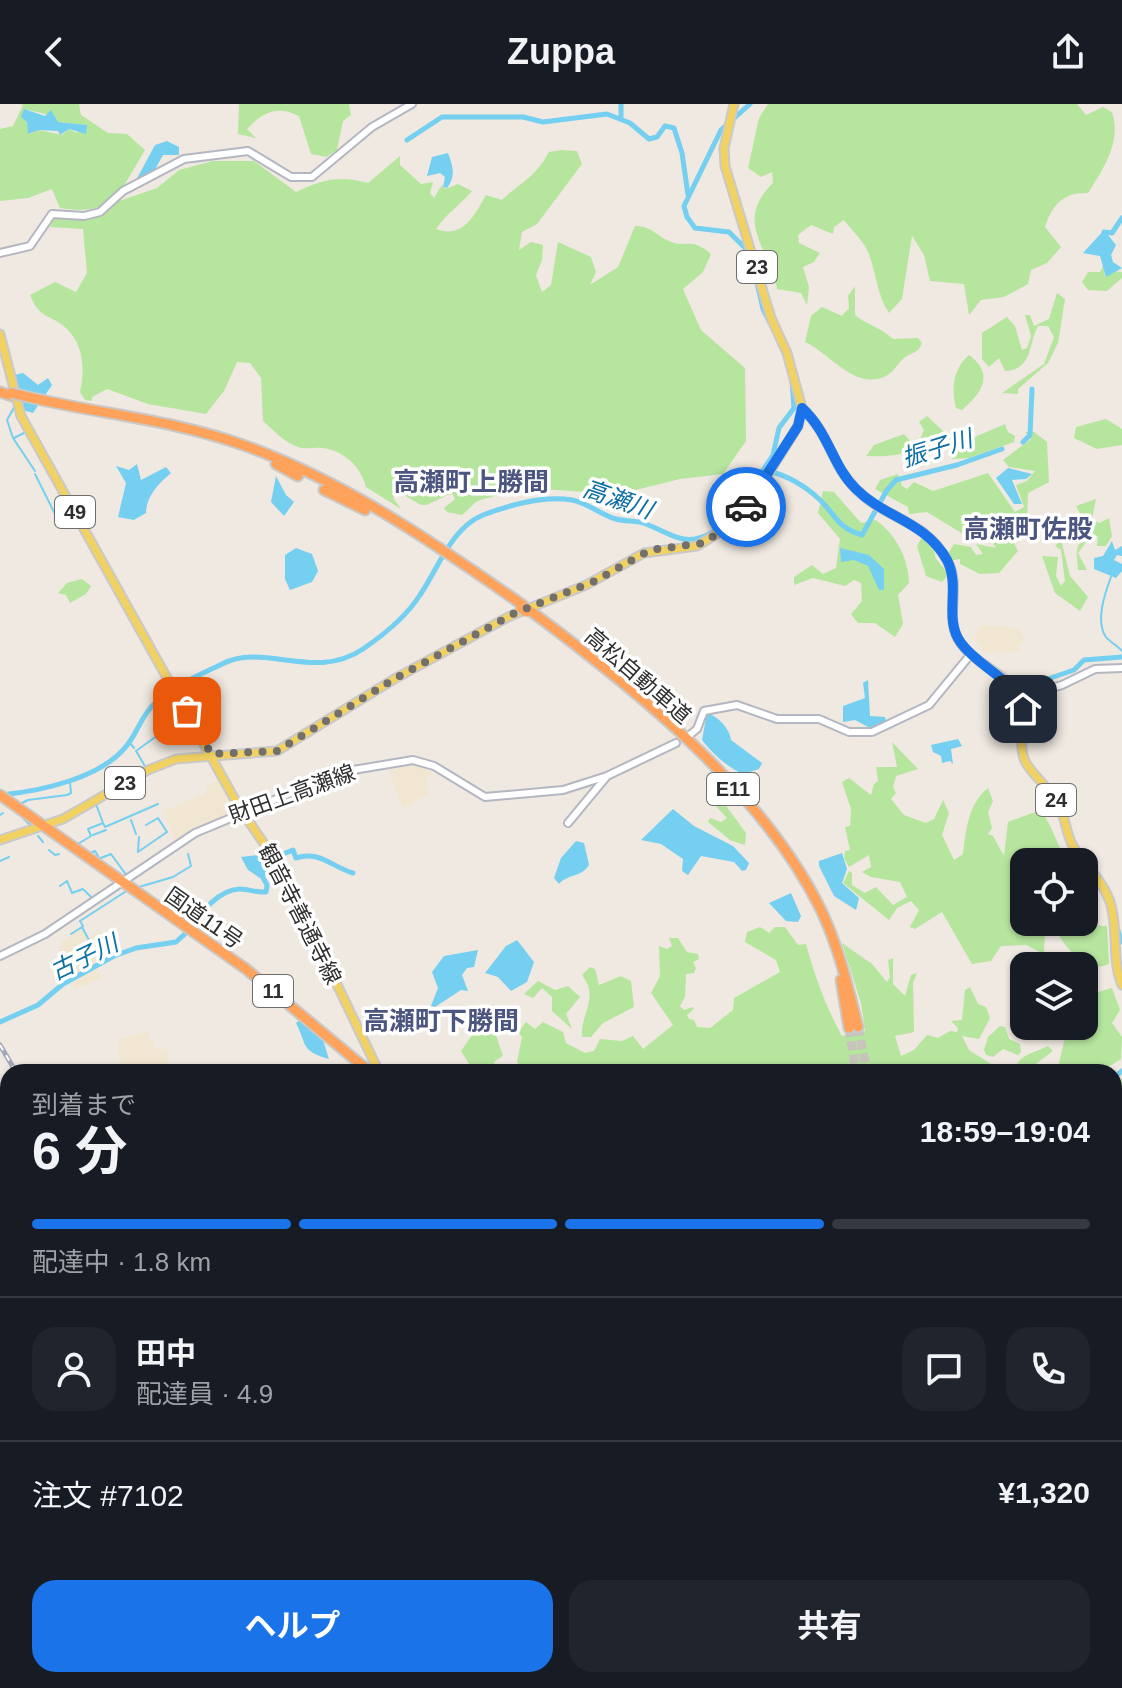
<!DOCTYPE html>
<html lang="ja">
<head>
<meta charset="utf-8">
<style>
  body { margin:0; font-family:Helvetica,"Noto Sans JP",sans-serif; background:#20242c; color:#f1f3f6; height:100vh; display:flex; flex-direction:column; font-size:30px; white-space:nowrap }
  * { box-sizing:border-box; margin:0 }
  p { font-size:26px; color:#9ea1a6 }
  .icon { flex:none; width:44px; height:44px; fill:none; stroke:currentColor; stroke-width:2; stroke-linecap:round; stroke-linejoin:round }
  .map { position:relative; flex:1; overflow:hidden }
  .details { position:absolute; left:0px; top:960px; width:1122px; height:624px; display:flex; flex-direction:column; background:#171b24; border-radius:24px 24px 0 0; box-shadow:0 2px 6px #0004 }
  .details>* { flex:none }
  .tools { position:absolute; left:1010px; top:744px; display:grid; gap:16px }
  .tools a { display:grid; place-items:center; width:88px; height:88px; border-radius:16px; background:#171b24; box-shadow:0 2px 6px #0004; font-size:40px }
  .pin { position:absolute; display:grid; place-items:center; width:68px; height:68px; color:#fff; margin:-34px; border-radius:16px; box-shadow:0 4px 12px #0006 }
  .courier { position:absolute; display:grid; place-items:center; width:80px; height:80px; margin:-40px; border:6px solid #1a73e8; border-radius:50%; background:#fff; color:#222; box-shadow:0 2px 10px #0007 }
  .overview em { font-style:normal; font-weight:700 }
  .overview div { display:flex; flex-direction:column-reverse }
  .overview { display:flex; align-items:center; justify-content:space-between; height:136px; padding:0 32px }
  h1 { font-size:52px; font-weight:700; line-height:60px }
  .bar { display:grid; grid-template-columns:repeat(4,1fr); gap:12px 8px; align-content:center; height:96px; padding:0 32px }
  .bar i { height:10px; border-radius:6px; background:#363941 }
  .bar .selected { background:#1a73e8 }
  .bar p { grid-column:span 4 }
  .line { display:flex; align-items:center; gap:20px; padding:0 32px; border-top:2px solid #363941 }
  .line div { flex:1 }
  .round { display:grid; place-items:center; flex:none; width:84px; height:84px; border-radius:24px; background:#20242c }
  .button { display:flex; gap:16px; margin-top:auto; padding:16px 32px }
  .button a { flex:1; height:92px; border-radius:24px; background:#1a73e8; color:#fff; font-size:32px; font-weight:700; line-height:92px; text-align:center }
  .button a+a { background:#20242c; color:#f1f3f6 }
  header { display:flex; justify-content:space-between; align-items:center; height:104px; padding:0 32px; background:#171b24; font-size:36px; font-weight:700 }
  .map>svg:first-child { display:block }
  .education { fill:#f0e6d1 }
  .green { fill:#b6e59e; fill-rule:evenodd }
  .water { fill:#75cff0 }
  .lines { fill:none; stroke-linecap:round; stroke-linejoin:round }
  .stream { stroke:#75cff0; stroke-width:2 }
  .river { stroke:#75cff0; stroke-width:5 }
  .highway-tunnel { stroke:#c8c4bd; stroke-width:9; stroke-dasharray:9 4.5; stroke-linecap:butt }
  .secondary-casing { stroke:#b4b7c1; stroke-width:10 }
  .primary-casing { stroke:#c9c9c9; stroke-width:11 }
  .highway-casing { stroke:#c9c9c9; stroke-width:13 }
  .secondary { stroke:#fff; stroke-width:6 }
  .primary { stroke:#f2d163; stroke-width:7 }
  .highway { stroke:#ffa35c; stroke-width:9 }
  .rail-casing { stroke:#a3a6b8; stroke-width:5 }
  .rail { stroke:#fff; stroke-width:2; stroke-dasharray:6; stroke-linecap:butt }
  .highway-bridge-casing { stroke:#c9c9c9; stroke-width:13; stroke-linecap:butt }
  .highway-bridge { stroke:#ffa35c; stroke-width:9 }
  .done { stroke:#726f6d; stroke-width:8; stroke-dasharray:0 14.4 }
  .route { stroke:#1a73e8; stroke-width:10 }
  .labels { text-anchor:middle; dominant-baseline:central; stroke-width:7; stroke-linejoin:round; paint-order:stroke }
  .shield { fill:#fff; stroke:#6d6d6d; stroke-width:2 }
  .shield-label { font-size:20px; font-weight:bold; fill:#2e2e2e }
  .street-label { font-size:22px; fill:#2e2e2e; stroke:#fff }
  .water-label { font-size:24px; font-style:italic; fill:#0d6fa3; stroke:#fff }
  .quarter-label { font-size:26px; font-weight:bold; fill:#4d5680; stroke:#fff }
</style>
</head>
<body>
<header><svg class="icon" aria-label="back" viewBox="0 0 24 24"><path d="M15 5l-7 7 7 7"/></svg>Zuppa<svg class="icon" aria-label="share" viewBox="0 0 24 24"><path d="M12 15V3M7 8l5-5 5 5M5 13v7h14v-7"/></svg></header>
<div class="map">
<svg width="1122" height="1584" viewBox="0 0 1122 1584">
  <rect width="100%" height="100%" fill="#efe9e1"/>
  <path class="education" d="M998,521L1020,526L1025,537L1020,539L1019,548L987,549L982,546L975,534L980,522Z
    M403,659L421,660L433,671L426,673L429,690L403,705L391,676L390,661Z
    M218,676L223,677L236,702L235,708L175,738L164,707L207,688L206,682Z
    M82,824L88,834L99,826L105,833L110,832L118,850L97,861L102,875L75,885L59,846L62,837Z
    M148,927L156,945H168V966L194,964L195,968H123L118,947L119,935Z"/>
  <path class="green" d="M20,0H79L81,11L108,29L127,30L145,46C120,87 115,113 60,104L52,85L28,94L0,97V25L13,22L23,1ZM24,5L54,12L58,18L87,21L77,29L69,25L62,31L39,26L29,30Z
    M239,0H349L351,11L343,17L337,46L326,53L311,50L299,12C277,1 263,8 247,25L256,34L238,30Z
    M768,0H1077L1086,11L1103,3L1112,8C1122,37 1103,66 1088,89C1063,88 1052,101 1045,123L1061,143L1047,159L1031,166L1028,180L1004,193L981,196L969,211L964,180L930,177L924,151L912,132L902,195L889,209C877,192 876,167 868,148C863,136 851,126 844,116L834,123L833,130L811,121L798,131L799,139L820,149L814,158L803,163L809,183L807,201L801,189L777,185C770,144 733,118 773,79L772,68L761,73L748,64L759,14Z
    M561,46L577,47L582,60L537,120L522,128L519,146L531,138L543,141L542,156L536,171L542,188L551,181L558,138L591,153L596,168L590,181L618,163L635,122C652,122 655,131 669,137C688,145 689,132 711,150L703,168L683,185L701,226L745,264L746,337L723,370L680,375L619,390L524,384L477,397L462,411L447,408L444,404L455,395L452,389C414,406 432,405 396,387L393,394L401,405L366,383C361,363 345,347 323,344C314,343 307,346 298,343C284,338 274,327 263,317L261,274L250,259L237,258L224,287L206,310L148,300L107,285L92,293V297L85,296L80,288C85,266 84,241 66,224C49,209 40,216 30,191L55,178L76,188L87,169L83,125L50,123L57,110L99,111L120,92L119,97L157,84L179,66L213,57H254L296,88C323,75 339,71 368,79L400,52V61L421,80L433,78L430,89L434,94L442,81L445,85L458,80L472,87C460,101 446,110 436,125C463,135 474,112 486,91L502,96C523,76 534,75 549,48Z
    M1104,160L1105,173L1113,167L1122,168V174L1107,187L1088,186L1082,178L1088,168H1100Z
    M855,182V211C867,221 880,223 893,235L918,234L922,239C918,250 911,248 903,255C896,261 894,269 884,273C853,285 831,250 805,238L811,212L822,203L842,212L849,204L848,192Z
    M1057,189L1065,195L1058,239L1048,259L1018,285V290L1002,289L1044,260L1054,233L1048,222H1038C1028,240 1033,266 1005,267L999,254L989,263L982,255V229L1007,213L1015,222L1022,246L1027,244L1031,232L1025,211H1030L1034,222L1049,215Z
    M969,251C995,270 982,289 962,306L956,304C951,284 953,265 969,251Z
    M927,312L943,327C920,348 897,354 866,352L874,341L904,330L911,338L920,336L924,326L919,318Z
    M1106,315L1122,325V341L1097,345L1074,334L1076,323Z
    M1005,320L1008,328L1015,332L1014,338L969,354L952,355L956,341Z
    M1025,328H1034L1047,338L1049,378L1028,389L1027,421L1010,432L1018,447L999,469L980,470L960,460V455L949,457L942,444L949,448L954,440L971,443L976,451L983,450L976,440L996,444L989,434L1009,423L1001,420L968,433L927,408L909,410L908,403L875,385L880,376L898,370L902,382L907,385L914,378L933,387L988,369L1015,408L1024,403L1016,381L1027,377L1035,367L1009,363L1003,356L1031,335Z
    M823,387L834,388L861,419L876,416C896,431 908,453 909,479L898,491L903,520L895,533L875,519H858L851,510L862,497L861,479L854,476L845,482L813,474L794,481V473L812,461L823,470L836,464L840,435L818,409Z
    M1096,395L1092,415L1099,419L1109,414L1112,432L1106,442H1097L1098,432L1089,434L1078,449L1087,466H1078C1078,460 1076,452 1077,446C1084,423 1090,427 1076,402Z
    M924,430L931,436L936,455L949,470L942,478L926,472L917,442Z
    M1061,436L1070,472L1088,493L1080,507L1055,489L1042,452L1058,453L1056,472L1061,482L1065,477L1061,446L1055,442Z
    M82,475L91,482L86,490L70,499L66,491L58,489L67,479Z
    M892,638L918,665L896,672L893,683L896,689L891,695L904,711L926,719L934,715L943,696L949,709L942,731L954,756L963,750C966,726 968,700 988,684L993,697L988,708L992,724L988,730L993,732L1004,752L1008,718L1038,707C1055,718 1054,744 1071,758H1024V818L1107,822L1109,860C1084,872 1062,838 1052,820L1045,824L1044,850L1026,841L1001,842L991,857L972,860L942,808L915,825L910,823L919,806L911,797L897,804L889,816L843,779L849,767L852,769V781L865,789L876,783L893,801L907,793L900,778L871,773L862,768L871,763L869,751L849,763L844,754L845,747L850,746L845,723L850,722L851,705L842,678L849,674L871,691L874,680L878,677L876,663H897Z
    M718,691L746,729L745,741L730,736L708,718L710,714L721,718L727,714L711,697Z
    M760,823L769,829L775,823H785L798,841L806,840C815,873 826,903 842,932L865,927L861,899L842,839L872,860L887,878L890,873L888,856L893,854V880L905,892L911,871L917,869L913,879L914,928L895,932L901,952L914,946L927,931L938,934L950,927L957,928L958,924L951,917L962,916L965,886L970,883L978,900L986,903L990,914L979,935L962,932L969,946L1004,968H524L517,958L522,933L518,928L526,918L535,925L543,918L563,928L566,939L585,949L594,947L600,935L622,937L633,932L643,945L673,921L651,889L660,872L659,842L667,845L672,842L669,834H678L687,848L698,850L699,855L693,858L696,864L694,869L686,870L685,893L680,902L684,906L692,903L694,905L687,911L689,915L694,916L697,923L710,924L733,906L734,894L780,868L776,856L745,838L747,828Z
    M590,863L595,865L599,881L621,872L631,877L634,903L603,919L591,933H582C580,910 600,894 582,871Z
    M538,877L555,886L568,882L580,893L566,910L572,925L552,907V893L542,884L533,894L524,890Z
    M1112,884L1120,906L1112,919L1122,933L1121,955L1100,968H1064L1058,963L1068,922H1084V892Z
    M493,901L498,903L500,913L496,931L503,952L494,958L499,968H469L471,963L461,947Z
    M1000,922L1005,923L1009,935L1020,940L1021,948L1018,951L1003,945L993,953L986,951L984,946L988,933Z
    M1048,942L1053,947L1028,966L1016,968C1015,951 1035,949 1048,942Z
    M1122,975V1158H1114V982Z"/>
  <path class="water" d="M24,5L45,12L51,6L58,18L87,21L86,30L69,25L60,31L58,27L39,26L28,30L27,18L21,13Z
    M167,37L179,43V51H163L153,69L135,78L155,41Z
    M448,49C453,62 456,73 447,84L443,83L445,73L440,69L427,72L432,53Z
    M1104,126L1116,141L1111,151L1113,158L1122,164L1106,173L1100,152L1083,149Z
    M23,269L38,281L48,274L52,281L33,309L23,306L14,271Z
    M137,360L141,376L166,363L171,369C158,380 146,393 146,409L134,416L118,413L126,379L116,362L129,366Z
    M1008,364L1032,370L1026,375L1012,376L1022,400H1014L996,374Z
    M276,372L286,391L294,398L284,412L271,398Z
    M1112,437L1115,446L1122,442V452L1117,451L1114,456L1122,460V467L1116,474L1094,465V454L1103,452Z
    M296,444L312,450L318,467L312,478L290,486L285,475V451Z
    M840,444L869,451L884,465V486H879L868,462L854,456L841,458Z
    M868,576L870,612L885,613L886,617L872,625L855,616L843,618V602L865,594L863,579Z
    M707,609C718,612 730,625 731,636L762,659L759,665L743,670C727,663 713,650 702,636Z
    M958,635L962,642L951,645L953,660L950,657L942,659L941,652L933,648L931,641Z
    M673,705L694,722L733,742L749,759L746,766L742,767L734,758L701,752L688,771L682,767L683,755L661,740L641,736Z
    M576,737L584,739L589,761C582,773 568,770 559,780L554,774L561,754Z
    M842,749L847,765L842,779L859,794L856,806L834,792L819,762V757Z
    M265,750L271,753L265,772L260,774L248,766L241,753Z
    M791,789L801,812L798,818L786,817L769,799Z
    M517,836L534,858L527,878L511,887L498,873L485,869L506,842Z
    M478,846L474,863L467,864L462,871L468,887L461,886L435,903L431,902L438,884L432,868L444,852Z
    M301,915L322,933L329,955C300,947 307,940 296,919Z"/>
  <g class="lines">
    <path class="stream" d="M15,302L7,316L13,334L35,367
      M14,334L24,329
      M35,370L57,414
      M1111,473C1105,489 1095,517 1106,533C1110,538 1118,542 1122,547
      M171,614L166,616L167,606L183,607
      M129,638L134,644
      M146,664L136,647L165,626L166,618
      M18,701L28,696L67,691L71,689L70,678
      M0,711L3,709
      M23,714L29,720
      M131,716L136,730
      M103,719L105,723L158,700
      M93,731L106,726
      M38,732L43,738
      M139,733L138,748L167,728L158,714L146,721
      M78,740L91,732L88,725L103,719L96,700
      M49,746L55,751L59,750
      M88,750L95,747L102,759
      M101,754L111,750L127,772
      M0,757L9,753
      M60,782L67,777L72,789L83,785
      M139,783L173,773L191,762L188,750
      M84,786L91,793
      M83,822L80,817L128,786
      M71,830L82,823L90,838"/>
    <path class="river" d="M621,13V0
      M407,36L442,13H523L543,18L607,10L630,19L649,35L657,33L665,22L674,24L682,49L688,91
      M1104,128L1112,129L1122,114
      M748,147L729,128L695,124L687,113L684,102L721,26L750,0
      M757,179L763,205L770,219
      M1023,338L1030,331L1032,285
      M769,367C788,372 804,381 819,395C837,412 836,423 862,431L887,386L896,376L957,361L1002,345
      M736,408L773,351L779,324L794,304L792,276
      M1030,581L1074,566L1084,556L1122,553
      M1,691C41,687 103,674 128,640C138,627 142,611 154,600C173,582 199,571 222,560C264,538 314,578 363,545C385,530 406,513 420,491C438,465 451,424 483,411C510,401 543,391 572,396C588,399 601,411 616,415C626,418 637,416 646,420C681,434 687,446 724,421
      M264,758L293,746L296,754C319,746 332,763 353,769
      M1116,821L1122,838
      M191,825C199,808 221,785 240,785C249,785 257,789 266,788L267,781L261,770
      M0,918L38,901L63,880L114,852L136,844L176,838L187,828
      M1114,973L1122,967
      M0,1000L8,1007
      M0,1226L8,1222
      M531,1576L535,1584"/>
    <path class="highway-tunnel" d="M858,923L867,968
      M849,924L856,968"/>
    <defs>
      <path id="secondary" d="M0,149L30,142L52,110L84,112L100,108L123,87L184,55L248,47L291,73H312L372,23L412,0
        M1020,593L1062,581L1095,565L1122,564
        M686,634L697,625L704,607L737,601L777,615H819L849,628H872L929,601L971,550
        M568,719L607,672L676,639
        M0,852L45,830L195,729L341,668L413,656L434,662L485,693L563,686L607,672
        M1114,1354L1122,1357
        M1114,1395L1122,1373
        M0,1476L8,1487
        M1049,1584L1052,1576"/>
      <path id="primary" d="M0,230L21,312L239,703L282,766L379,968
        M802,304C830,330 831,360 855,384C885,416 925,414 948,458C961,483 945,511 958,535C972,560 1007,568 1020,593C1030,614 1015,638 1026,659C1035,674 1051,685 1059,702C1066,715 1066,730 1073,742C1084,761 1103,776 1110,798C1119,825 1111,855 1122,881
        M0,736L63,715L148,666L176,655L277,647L396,574L508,513L586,481L644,449L697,442L726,424L755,391L798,322L802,304L787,249L771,214L725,62L724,44L734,0
        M71,1576L89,1584
        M581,1576L583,1584
        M0,1584H1
        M46,1584L62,1576
        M186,1584L193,1576"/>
      <path id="highway" d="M0,288L12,292
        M46,297C112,311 179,318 243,341C344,377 436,440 524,502
        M276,360L298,372
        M324,386L365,406
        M528,505C634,584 762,685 821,806C839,844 848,883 858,923
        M0,691L246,865L370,968
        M841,876L849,924
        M1114,1415L1122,1424
        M865,1576L872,1584"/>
    </defs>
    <use href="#secondary" class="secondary-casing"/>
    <use href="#primary" class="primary-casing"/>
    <use href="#highway" class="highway-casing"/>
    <use href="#secondary" class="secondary"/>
    <use href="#primary" class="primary"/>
    <use href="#highway" class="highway"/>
    <defs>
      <path id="rail" d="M0,941L16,968
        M0,1200L8,1178
        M0,1423L8,1430
        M160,1576L171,1584"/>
    </defs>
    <use href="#rail" class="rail-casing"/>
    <use href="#rail" class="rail"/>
    <defs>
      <path id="highway-bridge" d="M11,289L46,297
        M521,504L526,508"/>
    </defs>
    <use href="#highway-bridge" class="highway-bridge-casing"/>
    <use href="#highway-bridge" class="highway-bridge"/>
  </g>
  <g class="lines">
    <path class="done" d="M187,607L211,650L277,647L396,574L515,509L595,477L650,446L703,439L726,424L746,403"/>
    <path class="route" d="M746,403L798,322L802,304C830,330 832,362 856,385C885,414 925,417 947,456C961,483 943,515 961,539C980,565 1013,573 1023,605"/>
  </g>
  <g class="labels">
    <g class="shield">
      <rect x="737" y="147" width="40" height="32" rx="6"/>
      <rect x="55" y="392" width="40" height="32" rx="6"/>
      <rect x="105" y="663" width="40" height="32" rx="6"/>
      <rect x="707" y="669" width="52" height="32" rx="6"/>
      <rect x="1036" y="680" width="40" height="32" rx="6"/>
      <rect x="253" y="871" width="40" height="32" rx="6"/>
    </g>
    <g class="shield-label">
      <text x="757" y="163">23</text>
      <text x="75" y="408">49</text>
      <text x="125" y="679">23</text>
      <text x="733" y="685">E11</text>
      <text x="1056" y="696">24</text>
      <text x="273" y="887">11</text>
    </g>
    <g class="street-label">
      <text transform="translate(638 572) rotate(41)">高松自動車道</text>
      <text transform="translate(292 690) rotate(-20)">財田上高瀬線</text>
      <text transform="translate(300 810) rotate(63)">観音寺善通寺線</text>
      <text transform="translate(204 814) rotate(35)">国道11号</text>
    </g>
    <g class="water-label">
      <text transform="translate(937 344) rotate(-17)">振子川</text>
      <text transform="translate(618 395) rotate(19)">高瀬川</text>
      <text transform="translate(84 853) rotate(-26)">古子川</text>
    </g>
    <g class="quarter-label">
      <text x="471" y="378">高瀬町上勝間</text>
      <text x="1028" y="425">高瀬町佐股</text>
      <text x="441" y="917">高瀬町下勝間</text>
    </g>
  </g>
</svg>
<div class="tools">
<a><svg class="icon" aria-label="locate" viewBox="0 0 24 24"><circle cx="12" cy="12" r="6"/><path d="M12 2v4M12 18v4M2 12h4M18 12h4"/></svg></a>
<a><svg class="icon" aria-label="layers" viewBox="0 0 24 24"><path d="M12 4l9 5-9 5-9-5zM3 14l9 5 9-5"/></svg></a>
</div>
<div class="pin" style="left:187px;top:607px;background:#ea580c"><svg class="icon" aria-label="bag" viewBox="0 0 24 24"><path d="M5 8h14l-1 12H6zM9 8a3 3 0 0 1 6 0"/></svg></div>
<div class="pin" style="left:1023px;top:605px;background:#1f2937"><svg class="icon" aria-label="home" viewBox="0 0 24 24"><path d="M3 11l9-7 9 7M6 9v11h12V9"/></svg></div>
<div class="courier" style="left:746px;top:403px"><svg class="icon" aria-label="car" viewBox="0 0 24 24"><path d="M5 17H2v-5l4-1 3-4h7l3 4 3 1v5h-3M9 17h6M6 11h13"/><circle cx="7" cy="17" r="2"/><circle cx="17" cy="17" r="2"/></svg></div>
<section class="details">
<div class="overview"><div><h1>6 分</h1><p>到着まで</p></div><em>18:59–19:04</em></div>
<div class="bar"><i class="selected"></i><i class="selected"></i><i class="selected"></i><i></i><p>配達中 · 1.8 km</p></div>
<div class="line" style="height:144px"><a class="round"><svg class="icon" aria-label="person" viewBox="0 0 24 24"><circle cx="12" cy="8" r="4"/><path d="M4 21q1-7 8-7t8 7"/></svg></a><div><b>田中</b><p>配達員 · 4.9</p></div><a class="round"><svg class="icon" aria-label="chat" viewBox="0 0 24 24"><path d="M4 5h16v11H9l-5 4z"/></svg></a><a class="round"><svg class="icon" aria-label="phone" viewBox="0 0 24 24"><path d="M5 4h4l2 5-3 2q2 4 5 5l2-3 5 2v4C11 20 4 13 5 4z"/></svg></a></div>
<div class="line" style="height:104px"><div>注文 #7102</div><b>¥1,320</b></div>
<div class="button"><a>ヘルプ</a><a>共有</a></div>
</section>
</div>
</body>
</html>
